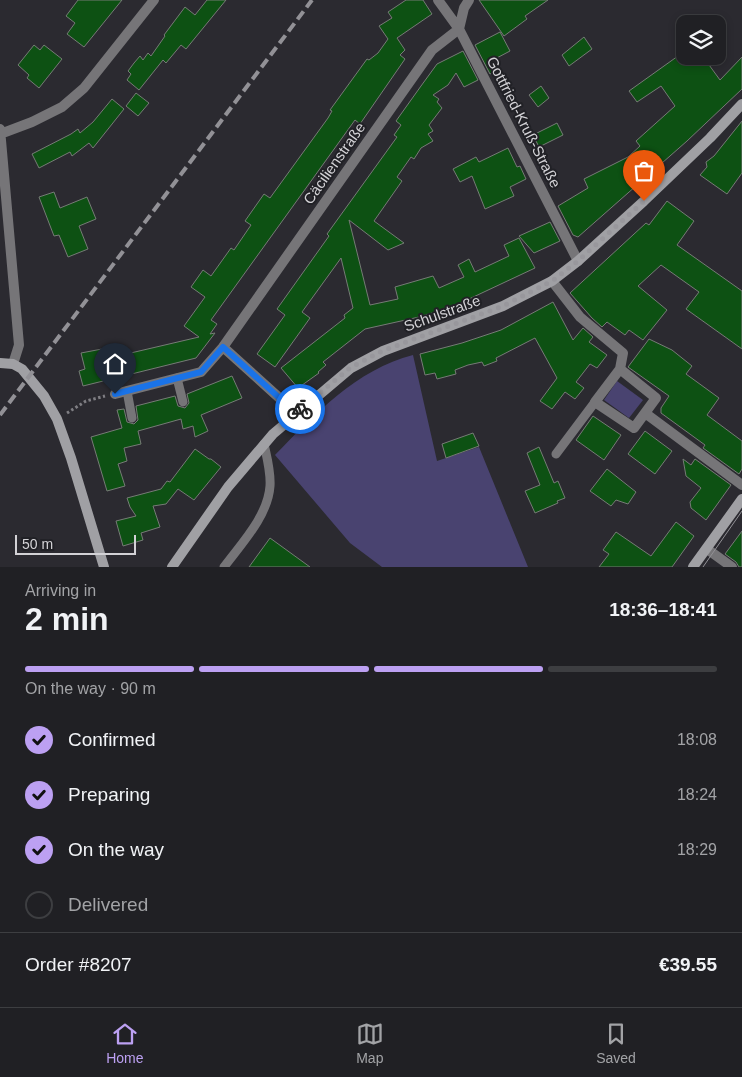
<!DOCTYPE html>
<html lang="en">
<head>
<meta charset="utf-8">
<style>
  body { margin:0; font-family:Arial,sans-serif; background:#28282c; color:#f1f3f6; height:100vh; display:flex; flex-direction:column; font-size:19px; white-space:nowrap }
  * { box-sizing:border-box; margin:0 }
  p { font-size:16px; color:#a2a3a6 }
  .icon { flex:none; width:28px; height:28px; fill:none; stroke:currentColor; stroke-width:2; stroke-linecap:round; stroke-linejoin:round }
  .map { position:relative; height:567px; overflow:hidden }
  .panel { display:flex; flex-direction:column; background:#202024; flex:1 }
  .panel>* { flex:none }
  .fabs { position:absolute; left:676px; top:15px; display:grid; gap:10px }
  .fabs a { display:grid; place-items:center; width:50px; height:50px; border-radius:10px; background:#202024; box-shadow:0 2px 8px #0003,0 0 0 1px #3d3e41; font-size:25px }
  .scale { position:absolute; left:15px; bottom:12px; width:121px; box-sizing:border-box; padding-left:5px; border:2px solid #d3d2d6; border-top:0; font-size:14px; line-height:18px; white-space:nowrap; color:#d3d2d6; -webkit-text-stroke:4px #212126; paint-order:stroke }
  .pin { position:absolute; display:grid; place-items:center; width:42px; height:42px; color:#fff; margin:-51px -21px; border-radius:50% 50% 50% 0; rotate:-45deg; box-shadow:0 0 5px #0007 }
  .pin .icon { rotate:45deg }
  .courier { position:absolute; display:grid; place-items:center; width:50px; height:50px; margin:-25px; border:4px solid #1a73e8; border-radius:50%; background:#fff; color:#222; box-shadow:0 1px 6px #0007 }
  .summary em { font-style:normal; font-weight:800 }
  .summary div { display:flex; flex-direction:column-reverse }
  .summary { display:flex; align-items:center; justify-content:space-between; height:85px; padding:0 25px }
  h1 { font-size:32px; font-weight:800; line-height:38px }
  .bar { display:grid; grid-template-columns:repeat(4,1fr); gap:8px 5px; align-content:center; height:60px; padding:0 25px }
  .bar i { height:6px; border-radius:4px; background:#3d3e41 }
  .bar .current { background:#bca0f2 }
  .bar p { grid-column:span 4 }
  .line { display:flex; align-items:center; gap:12px; padding:0 25px; border-top:1px solid #3d3e41 }
  .line div { flex:1 }
  ol { padding:0 25px; list-style:none }
  li { display:flex; align-items:center; gap:15px; height:55px }
  li p { margin-inline-start:auto }
  li .icon { padding:5px; border-radius:50%; background:#bca0f2; color:#111; stroke-width:4 }
  li:last-child { color:#a2a3a6 }
  li i { width:28px; height:28px; border:2px solid #3d3e41; border-radius:50% }
  .tabs { display:flex; justify-content:space-around; align-items:center; height:70px; border-top:1px solid #3d3e41; background:#202024; font-size:14px; color:#a2a3a6 }
  .tabs a { display:grid; justify-items:center; gap:2px }
  .tabs .current { color:#bca0f2 }
  .map>svg:first-child { display:block }
  .green { fill:#494370 }
  .building { fill:#0d5113; stroke:#767b76 }
  .lines { fill:none; stroke-linecap:round; stroke-linejoin:round }
  .path { stroke:#7f7e83; stroke-width:3; stroke-dasharray:2.5 2.5; stroke-linecap:butt }
  .lane { stroke:#767578; stroke-width:9 }
  .street { stroke:#767578; stroke-width:10 }
  .secondary { stroke:#a0a0a4; stroke-width:10 }
  .tram { stroke:#929196; stroke-width:1 }
  .rail { stroke:#929196; stroke-width:4; stroke-dasharray:10 5; stroke-linecap:butt }
  .done { stroke:#98979c; stroke-width:5; stroke-dasharray:0 9 }
  .route { stroke:#1a73e8; stroke-width:6 }
  .labels { text-anchor:middle; dominant-baseline:central; stroke-width:4; stroke-linejoin:round; paint-order:stroke }
  .street-label { font-size:15px; fill:#d3d2d6; stroke:#212126 }
</style>
</head>
<body>
<div class="map">
<svg width="742" height="567" viewBox="0 0 742 567">
  <rect width="100%" height="100%" fill="#2b2a30"/>
  <path class="green" d="M413,355L437,461L479,447L528,567H382L350,543L275,455C314,415 357,369 413,355Z
    M617,381L643,400L629,418L604,400Z"/>
  <path class="building" d="M78,0H122L84,47L67,34L75,23L66,16Z
    M207,0H226L186,49L181,45L166,63L163,60L139,90L127,80L131,74L128,71L134,63L140,56L143,60L148,53L151,56L165,36L164,35L185,7L195,15Z
    M406,0H423L432,14L397,38L405,50L400,55L405,59L360,124L355,120L211,320L217,324L210,334L215,333L196,358L83,386L79,371L85,369L81,353L102,349L105,359L199,337L184,326L205,297L191,287L203,270L211,276L231,248L234,250L251,225L245,221L264,194L270,198L328,118L332,111L330,110L367,59L369,60L378,53L388,39L379,26L392,18L388,12Z
    M479,0H548L525,16L527,19L504,36Z
    M500,32L510,51L491,61L496,71L490,74L475,45Z
    M584,37L592,49L569,66L562,55Z
    M34,45L40,50L44,45L62,59L39,88L27,78L29,75L18,65Z
    M463,51L478,80L464,87L456,73L448,85L433,95L439,99L437,102L442,108L429,125L433,131L428,134L433,141L421,148L414,159L411,157L397,177L402,181L374,221L404,243L388,250L349,220L370,305L398,299L395,287L433,276L439,288L464,277L458,265L469,259L475,272L509,256L504,245L519,238L535,268L452,307L419,317L365,329L323,362L326,365L318,372L319,373L298,388L281,368L345,318L344,315L353,308L341,258L302,312L310,318L275,367L257,354L285,315L277,309L329,236L327,234L397,137L394,135L401,125L396,121L421,86L437,64Z
    M678,56H694L698,62L704,58L720,80L742,57V89L687,141L578,237L573,235L558,206L588,188L584,179L628,157L640,146L636,141L675,106L661,86L637,102L629,91Z
    M541,86L549,98L538,107L529,95Z
    M136,93L149,103L138,116L126,106Z
    M112,99L124,109L93,148L89,143L72,156L70,152L39,168L32,154L71,134L78,129L80,133L93,122Z
    M742,121V173L727,194L700,175L707,167L706,162L714,156Z
    M557,123L563,135L539,147L533,135Z
    M508,148L517,167L520,166L526,179L510,187L514,196L485,209L472,176L460,182L453,169L476,157L479,162Z
    M54,192L60,208L87,197L96,219L79,226L88,249L68,257L59,235L54,236L39,197Z
    M667,201L694,221L677,245L742,291V349L686,309L699,292L661,265L638,286L667,310L643,340L629,330L625,335L607,322L602,327L592,318L570,293L646,223L649,225Z
    M550,222L560,241L534,253L519,236Z
    M553,302L573,340L583,328L593,337L589,342L607,355L597,368L590,364L576,382L584,388L575,399L565,392L552,409L540,401L557,378L535,338L496,358L497,361L484,366L482,362L468,365L455,370L456,374L437,379L435,373L425,375L420,354L462,343L501,330Z
    M649,339L672,350L692,366L686,374L719,398L707,415L742,441V469L739,474L703,448L705,445L661,413V408L669,396L628,367Z
    M232,376L242,398L201,415L208,431L195,437L193,426L183,429L181,419L138,431L141,444L124,448L127,461L118,464L125,486L107,491L91,437L122,428L117,410L124,409L127,422L134,424L138,420L136,406L175,396L178,406L185,408L189,403L187,394Z
    M593,416L621,435L604,460L576,440Z
    M645,431L672,451L655,474L628,454Z
    M473,433L479,446L446,458L442,444Z
    M539,447L554,483L558,481L565,498L557,501L558,503L535,513L525,491L540,485L527,453Z
    M195,449L209,459H211L221,467L194,500L178,489L166,504L153,506L160,527L141,533L143,540L123,546L116,521L136,516L130,507L127,498L161,489L167,481L170,482Z
    M683,459L691,465L695,459L731,485L706,520L691,508L690,502L701,488L686,476Z
    M607,469L636,492L628,504L616,500L611,506L590,491Z
    M676,522L694,536L672,567H599L609,554L603,550L616,532L651,556Z
    M742,531V567H739L736,562L725,554Z
    M270,538L310,567H249Z"/>
  <g class="lines">
    <path class="path" d="M67,413L86,401L105,396"/>
    <path class="lane" d="M177,378L183,402
      M127,391L132,418
      M556,454L595,402
      M224,567C241,544 268,516 270,486C271,472 267,458 264,444"/>
    <path class="street" d="M438,0L459,29L578,261
      M0,129L19,345L13,364
      M0,134L32,122L62,107L84,88L154,0
      M552,281L580,317L623,353L620,369L595,402L634,428L656,398L620,369
      M223,347L296,413
      M115,394L201,372L223,347L432,50L459,29L464,8L469,0
      M645,413L742,485
      M707,549L732,567"/>
    <path class="secondary" d="M0,363L13,364L22,369L44,396L57,419L71,458L104,567
      M172,567L228,487L273,434L351,368L383,351L503,306L552,281L578,261L644,201L710,138L742,104
      M693,567L742,499"/>
    <path class="tram" d="M703,567L742,511"/>
    <path class="rail" d="M0,415L312,0"/>
  </g>
  <g class="lines">
    <path class="done" d="M300,409L350,368L382,351L503,306L552,281L578,261L644,201"/>
    <path class="route" d="M115,394L201,372L223,347L296,413L300,409"/>
  </g>
  <g class="labels">
    <g class="street-label">
      <text transform="translate(524 122) rotate(63)">Gottfried-Kruß-Straße</text>
      <text transform="translate(334 163) rotate(-55)">Cäcilienstraße</text>
      <text transform="translate(442 313) rotate(-20)">Schulstraße</text>
    </g>
  </g>
</svg>
<div class="fabs">
<a><svg class="icon" aria-label="layers" viewBox="0 0 24 24"><path d="M12 4l9 5-9 5-9-5zM3 14l9 5 9-5"/></svg></a>
</div>
<div class="scale">50 m</div>
<div class="pin" style="left:644px;top:201px;background:#ea580c"><svg class="icon" aria-label="bag" viewBox="0 0 24 24"><path d="M5 8h14l-1 12H6zM9 8a3 3 0 0 1 6 0"/></svg></div>
<div class="pin" style="left:115px;top:394px;background:#1f2937"><svg class="icon" aria-label="home" viewBox="0 0 24 24"><path d="M3 11l9-7 9 7M6 9v11h12V9"/></svg></div>
<div class="courier" style="left:300px;top:409px"><svg class="icon" aria-label="bike" viewBox="0 0 24 24"><circle cx="6" cy="16" r="4"/><circle cx="18" cy="16" r="4"/><path d="M6 16l4-8h5l3 8M10 8l3 8H6M13 5h3"/></svg></div>
</div>
<section class="panel">
<div class="summary"><div><h1>2 min</h1><p>Arriving in</p></div><em>18:36–18:41</em></div>
<div class="bar"><i class="current"></i><i class="current"></i><i class="current"></i><i></i><p>On the way · 90 m</p></div>
<ol>
<li><svg class="icon" aria-label="check" viewBox="0 0 24 24"><path d="M5 12l5 5 9-10"/></svg>Confirmed<p>18:08</p></li>
<li><svg class="icon" aria-label="check" viewBox="0 0 24 24"><path d="M5 12l5 5 9-10"/></svg>Preparing<p>18:24</p></li>
<li><svg class="icon" aria-label="check" viewBox="0 0 24 24"><path d="M5 12l5 5 9-10"/></svg>On the way<p>18:29</p></li>
<li><i></i>Delivered</li>
</ol>
<div class="line" style="height:65px"><div>Order #8207</div><b>€39.55</b></div>
</section>
<nav class="tabs">
<a class="current"><svg class="icon" aria-label="home" viewBox="0 0 24 24"><path d="M3 11l9-7 9 7M6 9v11h12V9"/></svg>Home</a>
<a><svg class="icon" aria-label="map" viewBox="0 0 24 24"><path d="M3 6l6-2 6 2 6-2v14l-6 2-6-2-6 2zM9 4v14M15 6v14"/></svg>Map</a>
<a><svg class="icon" aria-label="saved" viewBox="0 0 24 24"><path d="M7 4h10v16l-5-4-5 4z"/></svg>Saved</a>
</nav>
</body>
</html>
